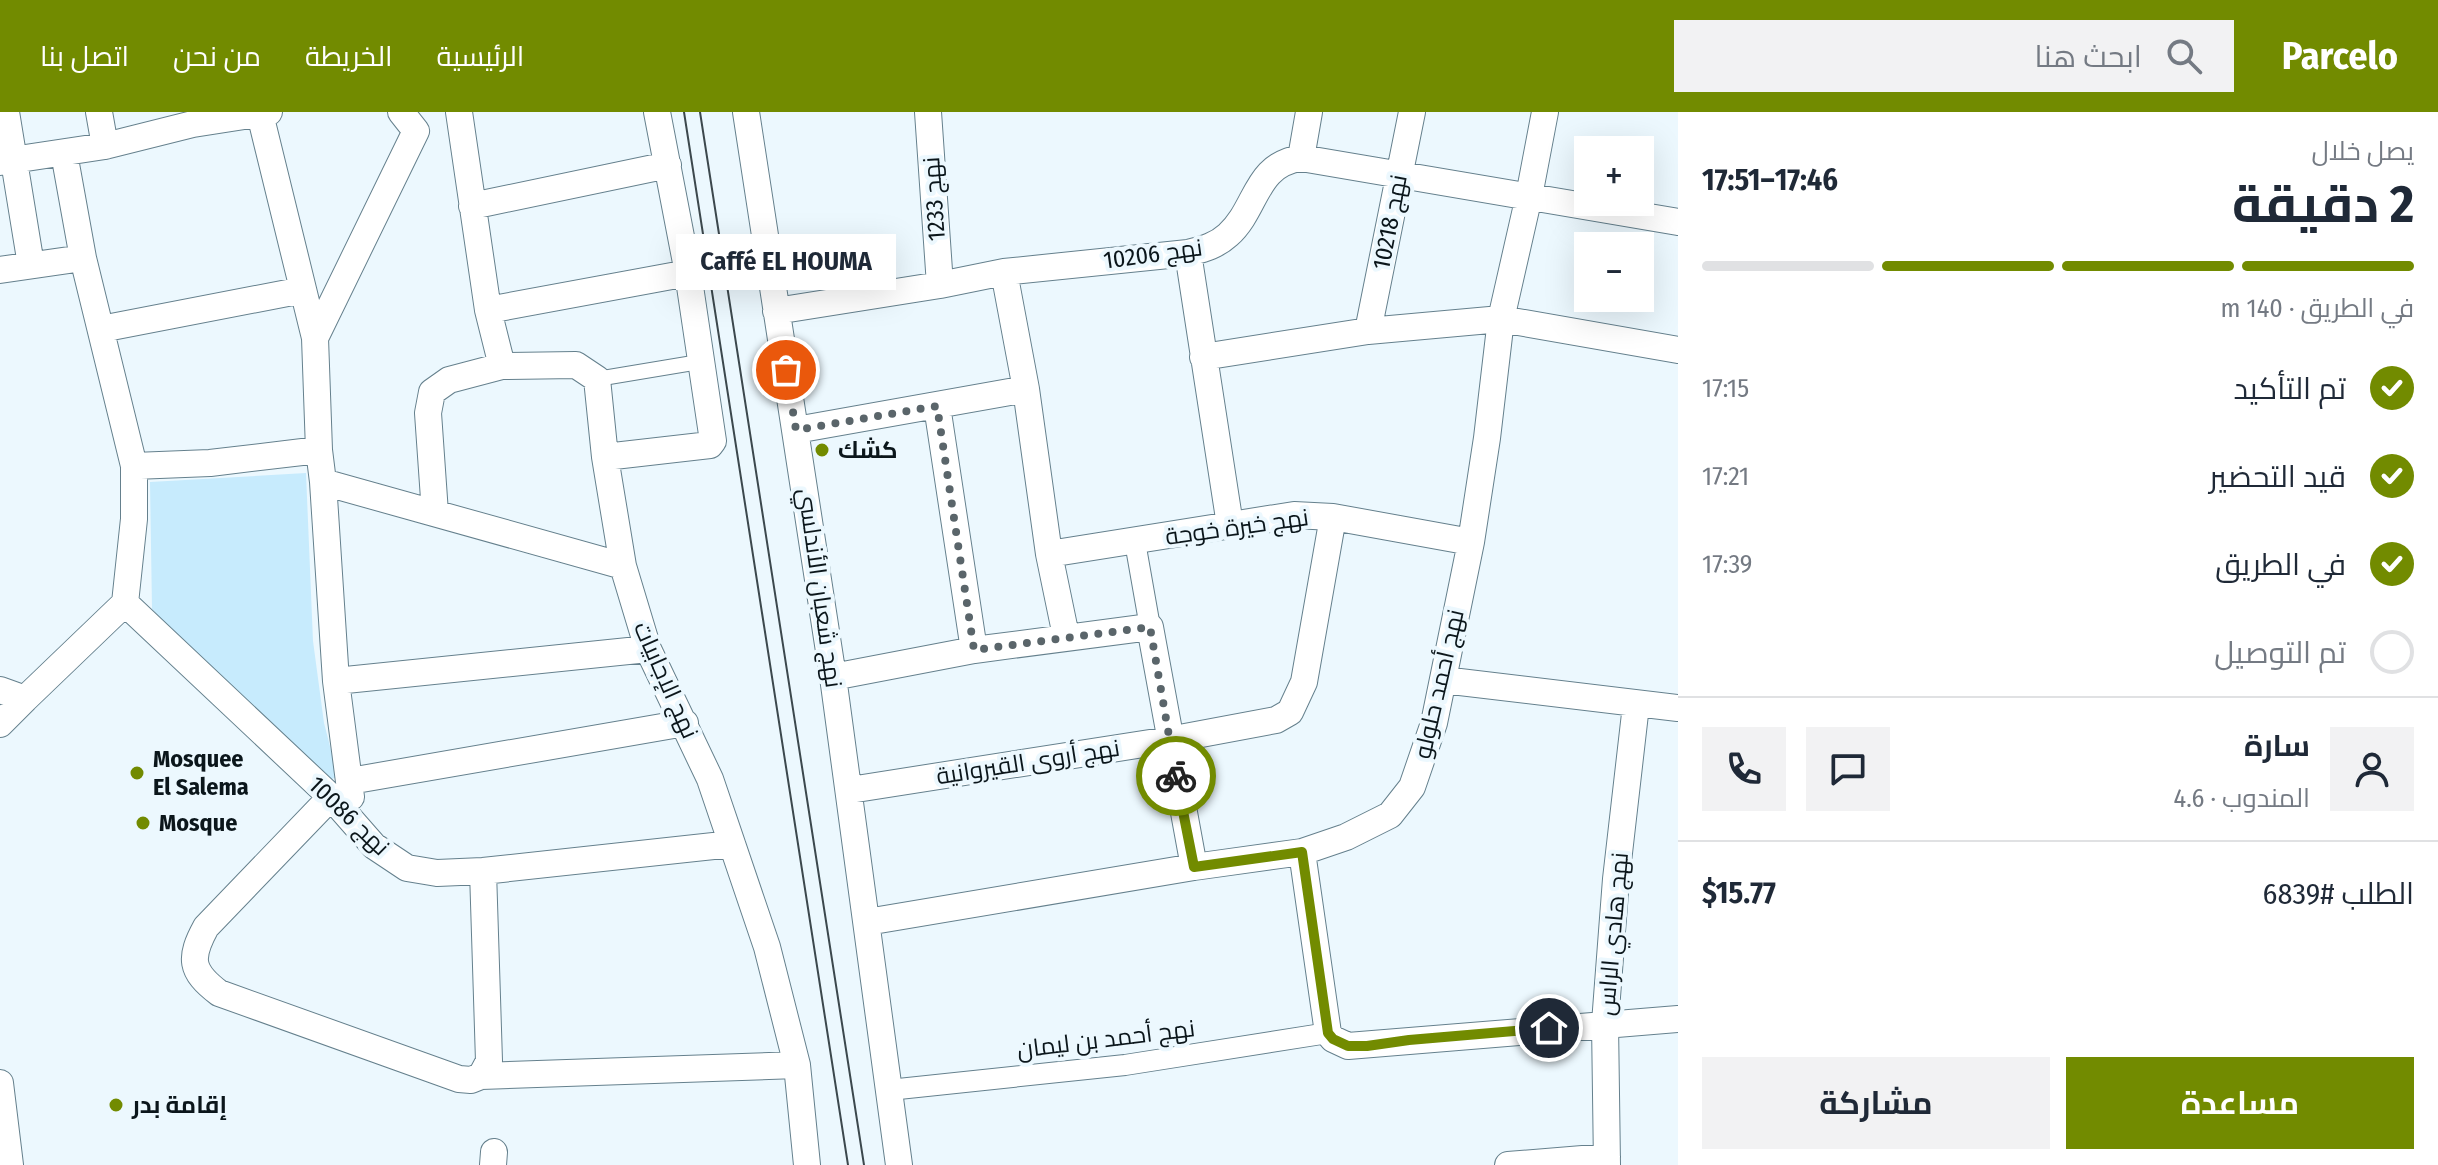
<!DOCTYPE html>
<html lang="ar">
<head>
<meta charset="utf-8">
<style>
  body { margin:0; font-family:"Fira Sans Condensed",Cairo,sans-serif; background:#f2f2f3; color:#1f2937; direction:rtl; height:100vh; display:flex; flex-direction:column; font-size:30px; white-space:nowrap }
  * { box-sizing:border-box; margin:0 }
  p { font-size:26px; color:#747a83 }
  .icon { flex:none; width:44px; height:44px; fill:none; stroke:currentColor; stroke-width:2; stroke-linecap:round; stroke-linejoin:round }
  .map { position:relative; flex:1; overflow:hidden; direction:ltr }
  .panel { display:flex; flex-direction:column; background:#fff; width:760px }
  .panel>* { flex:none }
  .tools { position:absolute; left:1574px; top:24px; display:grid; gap:16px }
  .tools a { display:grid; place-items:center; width:80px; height:80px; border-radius:0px; background:#fff; box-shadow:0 8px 32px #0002; font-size:40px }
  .pin { position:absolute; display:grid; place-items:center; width:68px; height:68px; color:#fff; margin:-34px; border:4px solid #fff; border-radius:50%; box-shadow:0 2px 8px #0007 }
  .courier { position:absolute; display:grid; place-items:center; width:80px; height:80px; margin:-40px; border:6px solid #728b00; border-radius:50%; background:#fff; color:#222; box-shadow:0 2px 10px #0007 }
  .bubble { position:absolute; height:56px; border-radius:0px; background:#fff; box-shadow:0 8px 32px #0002; font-size:26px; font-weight:700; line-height:56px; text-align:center; direction:rtl }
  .overview em { font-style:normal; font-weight:700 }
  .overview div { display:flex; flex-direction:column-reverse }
  .overview { display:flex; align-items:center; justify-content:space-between; height:136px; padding:0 24px }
  h1 { font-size:52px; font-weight:700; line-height:60px }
  .bar { display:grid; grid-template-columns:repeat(4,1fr); gap:12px 8px; align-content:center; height:96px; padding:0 24px }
  .bar i { height:10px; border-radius:6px; background:#e0e1e3 }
  .bar .on { background:#728b00 }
  .bar p { grid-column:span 4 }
  .line { display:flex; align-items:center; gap:20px; padding:0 24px; border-top:2px solid #e0e1e3 }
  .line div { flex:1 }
  .round { display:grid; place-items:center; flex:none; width:84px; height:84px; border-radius:0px; background:#f2f2f3 }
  ol { padding:0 24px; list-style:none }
  li { display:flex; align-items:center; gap:24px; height:88px }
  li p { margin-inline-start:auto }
  li .icon { padding:8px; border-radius:50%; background:#728b00; color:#fff; stroke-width:4 }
  li:last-child { color:#747a83 }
  li i { width:44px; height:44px; border:4px solid #e0e1e3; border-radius:50% }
  .button { display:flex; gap:16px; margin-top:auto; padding:16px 24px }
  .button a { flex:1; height:92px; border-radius:0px; background:#728b00; color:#fff; font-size:32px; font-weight:700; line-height:92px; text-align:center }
  .button a+a { background:#f2f2f3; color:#1f2937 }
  header { display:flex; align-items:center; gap:48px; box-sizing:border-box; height:112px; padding:0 40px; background:#728b00; color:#fff }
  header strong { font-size:38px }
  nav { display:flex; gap:44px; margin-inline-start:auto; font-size:28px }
  .search { width:560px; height:72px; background:#f2f2f3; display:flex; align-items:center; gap:20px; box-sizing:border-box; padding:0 28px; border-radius:0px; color:#747a83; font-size:30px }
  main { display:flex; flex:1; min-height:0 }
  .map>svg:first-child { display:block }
  .green { fill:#c7ebfd }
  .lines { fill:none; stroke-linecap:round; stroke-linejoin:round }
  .service-casing { stroke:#65808d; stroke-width:16 }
  .pedestrian-casing { stroke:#65808d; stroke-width:22 }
  .minor-casing { stroke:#65808d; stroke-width:28 }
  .service { stroke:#fff; stroke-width:14 }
  .pedestrian { stroke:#fff; stroke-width:20 }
  .minor { stroke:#fff; stroke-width:26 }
  .tram { stroke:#3c484d; stroke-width:2 }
  .done { stroke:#5a656a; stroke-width:8; stroke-dasharray:0 14.4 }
  .route { stroke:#728b00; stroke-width:10 }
  .poi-dot { fill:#728b00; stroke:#ecf8fe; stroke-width:3 }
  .labels { text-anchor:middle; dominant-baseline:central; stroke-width:8; stroke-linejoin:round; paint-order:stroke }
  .street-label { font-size:24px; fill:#0b161b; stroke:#ecf8fe }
  .poi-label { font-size:24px; font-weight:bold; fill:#0b161b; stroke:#ecf8fe; text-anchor:start }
</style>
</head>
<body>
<header>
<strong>Parcelo</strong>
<div class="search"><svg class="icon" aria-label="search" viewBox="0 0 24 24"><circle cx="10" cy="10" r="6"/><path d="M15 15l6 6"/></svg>ابحث هنا</div>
<nav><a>الرئيسية</a><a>الخريطة</a><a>من نحن</a><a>اتصل بنا</a></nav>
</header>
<main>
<section class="panel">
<div class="overview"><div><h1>2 دقيقة</h1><p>يصل خلال</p></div><em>17:46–17:51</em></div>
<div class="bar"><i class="on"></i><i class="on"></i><i class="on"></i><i></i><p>في الطريق · 140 m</p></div>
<ol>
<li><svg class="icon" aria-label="check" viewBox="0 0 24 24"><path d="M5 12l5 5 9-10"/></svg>تم التأكيد<p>17:15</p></li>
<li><svg class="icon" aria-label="check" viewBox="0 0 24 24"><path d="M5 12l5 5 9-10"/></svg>قيد التحضير<p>17:21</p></li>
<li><svg class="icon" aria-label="check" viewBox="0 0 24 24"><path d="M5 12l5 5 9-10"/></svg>في الطريق<p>17:39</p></li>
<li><i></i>تم التوصيل</li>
</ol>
<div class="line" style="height:144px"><a class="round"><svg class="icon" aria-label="person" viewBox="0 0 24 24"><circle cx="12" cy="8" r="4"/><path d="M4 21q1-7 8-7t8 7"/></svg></a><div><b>سارة</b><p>المندوب · 4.6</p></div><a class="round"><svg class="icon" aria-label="chat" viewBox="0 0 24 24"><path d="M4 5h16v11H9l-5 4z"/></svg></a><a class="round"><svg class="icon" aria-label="phone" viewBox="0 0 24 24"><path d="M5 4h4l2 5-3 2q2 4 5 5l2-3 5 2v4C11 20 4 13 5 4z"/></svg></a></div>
<div class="line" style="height:104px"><div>الطلب #6839</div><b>$15.77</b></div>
<div class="button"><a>مساعدة</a><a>مشاركة</a></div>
</section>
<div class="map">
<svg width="1678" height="1053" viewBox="0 0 1678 1053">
  <rect width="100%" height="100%" fill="#ecf8fe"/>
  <path class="green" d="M306,361L313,529L324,611L338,665L328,668L307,663L152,497L150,370Z"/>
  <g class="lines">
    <defs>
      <path id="service" d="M597,267L699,250"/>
      <path id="pedestrian" d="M1135,430L1150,515
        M889,978L1125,953L1328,921"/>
      <path id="minor" d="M6,0L31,153
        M99,0L105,34
        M459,0L488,198L502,254L576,253L597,267L605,345L623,454
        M746,0L833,565L899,1053
        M928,0L940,173
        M260,2L315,226L319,338
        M1301,46L1309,0
        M0,50L105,34L193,12L269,0
        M472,94L668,53
        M1188,141L1230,413
        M0,158L83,146
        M1004,160L1026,277L1049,442L1066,524
        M488,198L688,161
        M776,199L940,173L1004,160L1188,141C1203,137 1216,134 1228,123C1258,96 1254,53 1301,46L1678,110
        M101,217L303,178
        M1368,219L1412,0
        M315,226L416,19L401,0
        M1203,245L1368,219L1501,207L1678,238
        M937,294L974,538
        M796,318L1026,277
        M605,345L710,333L713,329L688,161L657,0
        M134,354L210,351L319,338L323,370L623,454L648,537L710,667L767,835L797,953L807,1053
        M323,370L336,569L351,685
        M435,401L428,301L432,280L449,268L502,254
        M1049,442L1294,403L1333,405L1471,430
        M125,491L331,685L374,734L407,756L437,761L483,759L732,732
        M833,565L974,538L1150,515L1194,755
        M1443,568L1678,596
        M336,569L648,537
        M0,578L25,587L125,491L134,407V354L83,146L64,41
        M0,612L25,587
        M350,669L685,611
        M850,678L1169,628L1276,608L1290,600L1304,570L1333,405
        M331,685L206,815C189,846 190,859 219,881L459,967L471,968L481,964L489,949L483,759
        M1302,740L1328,921L1333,927L1348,934L1678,907
        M867,810L1194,755L1302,740L1346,725L1390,703L1412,675L1434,611L1471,430L1487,326L1501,207L1529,84L1545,0
        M481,964L797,953
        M0,971L10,1053
        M493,1053L494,1040
        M1508,1053L1607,1045
        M1607,1053L1605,911L1616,767L1636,593"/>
    </defs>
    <use href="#service" class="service-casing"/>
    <use href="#pedestrian" class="pedestrian-casing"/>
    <use href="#minor" class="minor-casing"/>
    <use href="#service" class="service"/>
    <use href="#pedestrian" class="pedestrian"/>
    <use href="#minor" class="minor"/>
    <path class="tram" d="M684,0L848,1053
      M700,0L864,1053"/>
  </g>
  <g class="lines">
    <path class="done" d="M786,258L796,318L937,294L974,538L1150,515L1176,664"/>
    <path class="route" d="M1176,664L1194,755L1302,740L1328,921L1333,927L1348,934H1367L1409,928L1549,916"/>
  </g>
  <g class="poi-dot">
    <circle cx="822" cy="338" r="8"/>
    <circle cx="137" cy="661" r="8"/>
    <circle cx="143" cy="711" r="8"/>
    <circle cx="116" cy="993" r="8"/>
  </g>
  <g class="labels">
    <g class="street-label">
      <text transform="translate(934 87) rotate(-94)">نهج 1233</text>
      <text transform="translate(1390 110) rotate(-79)">نهج 10218</text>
      <text transform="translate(1153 142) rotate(-8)">نهج 10206</text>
      <text transform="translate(1237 415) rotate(-8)">نهج خيرة خوجة</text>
      <text transform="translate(820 476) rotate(82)">نهج شعبان الأندلسي</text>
      <text transform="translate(666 568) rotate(66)">نهج الإجابيات</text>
      <text transform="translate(1439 572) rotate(-77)">نهج أحمد حلولو</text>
      <text transform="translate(1028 650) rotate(-9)">نهج أروى القيروانية</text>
      <text transform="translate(349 704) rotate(44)">نهج 10086</text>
      <text transform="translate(1613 822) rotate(-85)">نهج هادي الراس</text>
      <text transform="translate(1106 927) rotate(-7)">نهج أحمد بن ليمان</text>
    </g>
    <g class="poi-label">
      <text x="838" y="338">كشك</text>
      <text x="153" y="647">Mosquee<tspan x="153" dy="28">El Salema</tspan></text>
      <text x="159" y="711">Mosque</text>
      <text x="132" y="993">إقامة بدر</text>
    </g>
  </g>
</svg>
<div class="tools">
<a>+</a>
<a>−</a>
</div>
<div class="pin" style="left:786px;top:258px;background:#ea580c"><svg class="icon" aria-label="bag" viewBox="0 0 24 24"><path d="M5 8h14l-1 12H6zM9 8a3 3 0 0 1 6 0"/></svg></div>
<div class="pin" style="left:1549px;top:916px;background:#1f2937"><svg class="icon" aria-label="home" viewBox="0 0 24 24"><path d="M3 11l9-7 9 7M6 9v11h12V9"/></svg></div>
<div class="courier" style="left:1176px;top:664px"><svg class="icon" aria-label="bike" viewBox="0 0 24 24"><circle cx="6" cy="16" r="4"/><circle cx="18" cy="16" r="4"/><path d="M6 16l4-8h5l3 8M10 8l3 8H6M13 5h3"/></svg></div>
<div class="bubble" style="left:676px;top:122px;width:220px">Caffé EL HOUMA</div>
</div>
</main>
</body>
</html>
